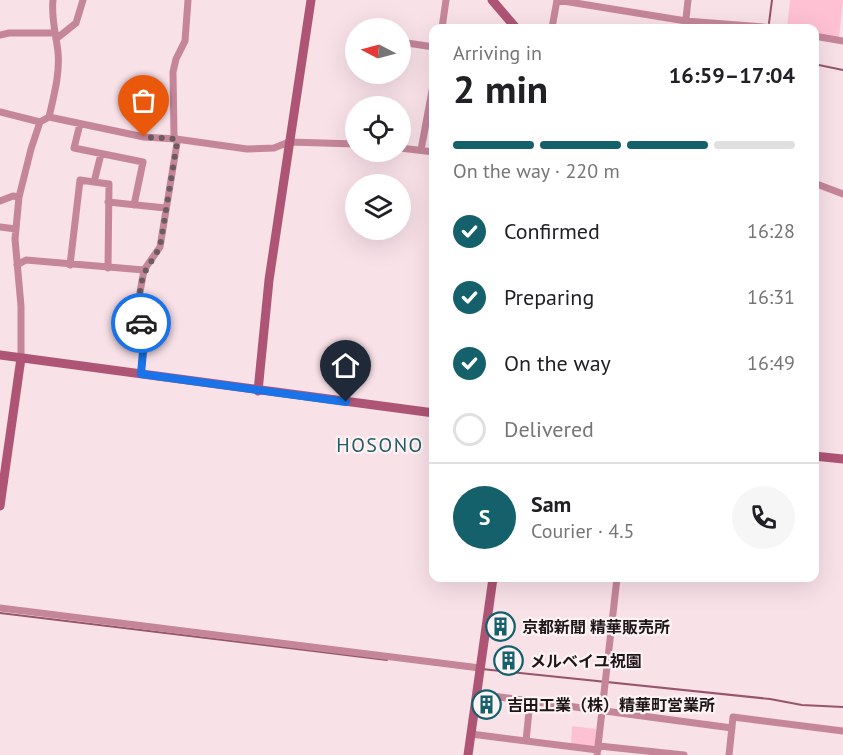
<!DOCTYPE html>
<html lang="en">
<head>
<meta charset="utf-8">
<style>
  body { margin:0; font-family:"PT Sans","Noto Sans JP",sans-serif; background:#f6f6f6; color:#202124; height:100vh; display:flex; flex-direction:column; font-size:22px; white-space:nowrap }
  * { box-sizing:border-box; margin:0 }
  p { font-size:20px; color:#757577 }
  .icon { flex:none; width:33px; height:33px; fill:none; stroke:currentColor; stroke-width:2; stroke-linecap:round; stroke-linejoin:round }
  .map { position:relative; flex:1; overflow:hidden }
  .drawer { position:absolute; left:429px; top:24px; width:390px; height:558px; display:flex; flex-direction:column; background:#fff; border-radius:12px; box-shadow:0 6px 24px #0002 }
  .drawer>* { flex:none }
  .needle { width:39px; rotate:276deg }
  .buttons { position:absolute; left:345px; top:18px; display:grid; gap:12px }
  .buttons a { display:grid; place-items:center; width:66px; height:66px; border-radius:50%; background:#fff; box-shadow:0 6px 24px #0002; font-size:30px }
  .pin { position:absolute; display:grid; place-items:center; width:51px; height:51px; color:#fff; margin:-62px -26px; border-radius:50% 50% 50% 0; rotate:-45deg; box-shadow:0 0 6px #0007 }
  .pin .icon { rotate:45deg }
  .courier { position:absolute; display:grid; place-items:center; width:60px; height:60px; margin:-30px; border:4px solid #1a73e8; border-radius:50%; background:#fff; color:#222; box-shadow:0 2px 8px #0007 }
  .summary em { font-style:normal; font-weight:700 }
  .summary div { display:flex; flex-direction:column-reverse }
  .summary { display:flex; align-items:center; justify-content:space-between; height:102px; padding:0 24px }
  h1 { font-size:39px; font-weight:700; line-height:45px }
  .bar { display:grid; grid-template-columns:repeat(4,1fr); gap:9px 6px; align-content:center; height:72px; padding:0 24px }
  .bar i { height:8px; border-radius:4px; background:#e0e0e0 }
  .bar .active { background:#14616c }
  .bar p { grid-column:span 4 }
  .line { display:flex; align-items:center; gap:15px; padding:0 24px; border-top:2px solid #e0e0e0 }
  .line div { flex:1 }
  .round { display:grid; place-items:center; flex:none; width:63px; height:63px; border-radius:32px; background:#f6f6f6 }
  ol { padding:0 24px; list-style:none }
  li { display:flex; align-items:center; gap:18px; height:66px }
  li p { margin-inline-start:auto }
  li .icon { padding:6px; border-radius:50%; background:#14616c; color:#fff; stroke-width:4 }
  li:last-child { color:#757577 }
  li i { width:33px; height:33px; border:3px solid #e0e0e0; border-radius:50% }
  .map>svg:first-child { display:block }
  .green { fill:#fec1d3 }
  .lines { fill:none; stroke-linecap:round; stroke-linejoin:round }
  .stream { stroke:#97556c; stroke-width:2 }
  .street { stroke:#c5869a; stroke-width:7 }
  .secondary { stroke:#ae5475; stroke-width:9 }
  .done { stroke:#6a5c60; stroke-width:6; stroke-dasharray:0 10.8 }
  .route { stroke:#1a73e8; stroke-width:8 }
  .labels { text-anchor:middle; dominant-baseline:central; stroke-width:4.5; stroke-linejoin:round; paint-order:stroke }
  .poi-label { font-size:16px; font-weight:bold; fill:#1d1517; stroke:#fdf3f5; text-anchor:start }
  .quarter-label { font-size:20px; letter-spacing:1.5px; fill:#255d66; stroke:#fdf3f5 }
</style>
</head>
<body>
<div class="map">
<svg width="843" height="755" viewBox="0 0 843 755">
  <rect width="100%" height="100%" fill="#f9e1e8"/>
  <path class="green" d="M790,0H843L839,38L815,34L814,28H787Z
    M572,726L596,729L595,748L571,744Z"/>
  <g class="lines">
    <path class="stream" d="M769,23L772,0
      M814,64L843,70
      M0,613L387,660
      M482,669L770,699L802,705L843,707"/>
    <path class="street" d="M557,0L686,21L775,28
      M442,28L446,0
      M552,28L557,0
      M685,28L688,0
      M0,35L9,33H55
      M814,36L843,41
      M56,39L76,23L83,0
      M400,42L434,47
      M0,112L40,122
      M49,117C54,95 60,74 58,52C56,34 51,18 53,0
      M80,124L74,148L143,162L134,205
      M400,148L434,152
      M421,150L434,80
      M94,182L109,184L108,268
      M814,183L843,194
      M0,201L13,196L19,197
      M108,202L165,208
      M0,227L16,229
      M17,265L26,260L144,270
      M70,265L80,180L94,182L101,154
      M21,358V306L15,239L19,197L31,149L40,122L49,117L144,137L176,139L247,149L274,148L289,142L356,144
      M141,374L144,340L139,316L138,303L144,270L160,247L177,143L174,135L173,72L176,59L185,41L188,0
      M0,608L480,668
      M477,694L530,701L526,741
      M530,701L732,728
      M471,734L598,750
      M599,746L684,755
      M597,755L617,578
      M729,755L733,717L843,731"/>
    <path class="secondary" d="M492,0L516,28
      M0,355L434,413
      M258,391L269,280L311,0
      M814,456L843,459
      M0,506L21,358
      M468,755L493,578"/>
  </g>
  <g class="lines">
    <path class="done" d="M141,323L138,303L143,275L160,247L177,143L176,139L144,137"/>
    <path class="route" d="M141,323L144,340L141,374L346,402"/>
  </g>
  <defs>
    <symbol id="building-ring" viewBox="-11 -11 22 22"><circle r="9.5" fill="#fdf3f5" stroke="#14616c" stroke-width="1.5"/><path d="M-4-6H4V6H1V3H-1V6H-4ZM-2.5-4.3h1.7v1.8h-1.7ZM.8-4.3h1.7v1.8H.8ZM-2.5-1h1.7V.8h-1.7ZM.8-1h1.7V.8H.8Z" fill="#14616c"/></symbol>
  </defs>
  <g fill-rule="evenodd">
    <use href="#building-ring" x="484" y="610" width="33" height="33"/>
    <use href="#building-ring" x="492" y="644" width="33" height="33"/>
    <use href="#building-ring" x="470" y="688" width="33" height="33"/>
  </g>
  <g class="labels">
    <g class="poi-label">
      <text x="522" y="627">京都新聞 精華販売所</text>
      <text x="530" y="661">メルベイユ祝園</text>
      <text x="507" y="705">吉田工業（株）精華町営業所</text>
    </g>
    <g class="quarter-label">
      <text x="380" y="445">HOSONO</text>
    </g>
  </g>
</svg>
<div class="buttons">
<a><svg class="needle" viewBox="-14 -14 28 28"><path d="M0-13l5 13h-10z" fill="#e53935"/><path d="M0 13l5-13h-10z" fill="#757577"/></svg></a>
<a><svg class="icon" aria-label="locate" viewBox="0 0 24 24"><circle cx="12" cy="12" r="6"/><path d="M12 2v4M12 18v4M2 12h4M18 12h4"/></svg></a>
<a><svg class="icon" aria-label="layers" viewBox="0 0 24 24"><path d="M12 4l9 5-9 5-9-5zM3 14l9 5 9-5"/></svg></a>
</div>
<div class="pin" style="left:144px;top:137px;background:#ea580c"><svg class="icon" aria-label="bag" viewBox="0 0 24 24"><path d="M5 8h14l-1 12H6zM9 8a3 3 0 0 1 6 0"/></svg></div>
<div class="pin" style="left:346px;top:402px;background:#1f2937"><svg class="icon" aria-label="home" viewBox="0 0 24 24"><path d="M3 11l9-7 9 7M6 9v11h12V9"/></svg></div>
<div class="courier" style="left:141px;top:323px"><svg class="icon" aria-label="car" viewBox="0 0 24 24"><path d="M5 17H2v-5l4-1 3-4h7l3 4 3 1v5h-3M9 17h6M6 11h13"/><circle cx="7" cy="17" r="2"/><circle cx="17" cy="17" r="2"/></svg></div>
<section class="drawer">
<div class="summary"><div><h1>2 min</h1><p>Arriving in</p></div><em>16:59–17:04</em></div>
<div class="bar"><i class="active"></i><i class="active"></i><i class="active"></i><i></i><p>On the way · 220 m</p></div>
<ol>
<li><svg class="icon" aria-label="check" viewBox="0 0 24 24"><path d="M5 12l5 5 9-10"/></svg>Confirmed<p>16:28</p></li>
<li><svg class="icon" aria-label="check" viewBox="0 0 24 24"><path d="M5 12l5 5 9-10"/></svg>Preparing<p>16:31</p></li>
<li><svg class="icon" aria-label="check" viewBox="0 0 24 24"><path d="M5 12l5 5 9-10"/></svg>On the way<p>16:49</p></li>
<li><i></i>Delivered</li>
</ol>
<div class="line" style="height:108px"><b class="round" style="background:#14616c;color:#fff">S</b><div><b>Sam</b><p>Courier · 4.5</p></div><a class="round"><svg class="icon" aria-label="phone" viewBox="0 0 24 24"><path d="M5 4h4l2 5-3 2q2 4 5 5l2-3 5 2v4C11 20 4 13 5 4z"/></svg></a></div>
</section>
</div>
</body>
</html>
